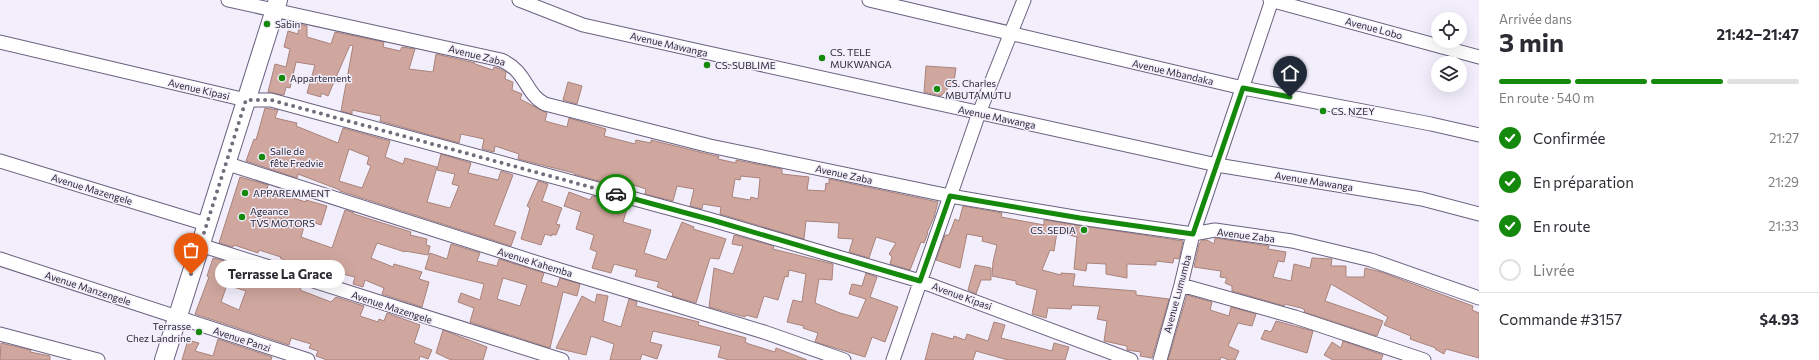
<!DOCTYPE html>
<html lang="fr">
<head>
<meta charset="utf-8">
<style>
  body { margin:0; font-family:Commissioner,sans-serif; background:#f2f2f3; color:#2b2b33; height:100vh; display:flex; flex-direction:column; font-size:15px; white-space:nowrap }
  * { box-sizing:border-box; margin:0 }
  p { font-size:13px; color:#7c7c81 }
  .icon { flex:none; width:22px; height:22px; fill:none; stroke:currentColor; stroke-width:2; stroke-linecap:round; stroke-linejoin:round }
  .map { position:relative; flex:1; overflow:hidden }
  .drawer { display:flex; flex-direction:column; background:#fff; width:340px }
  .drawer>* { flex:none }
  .buttons { position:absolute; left:1431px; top:12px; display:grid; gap:8px }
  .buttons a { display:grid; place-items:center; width:36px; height:36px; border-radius:50%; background:#fff; box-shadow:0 4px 16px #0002; font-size:20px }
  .pin { position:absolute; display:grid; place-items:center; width:34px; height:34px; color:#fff; margin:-41px -17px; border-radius:50% 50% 50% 0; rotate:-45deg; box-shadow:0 0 4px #0007 }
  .pin .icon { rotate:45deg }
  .courier { position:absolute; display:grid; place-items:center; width:40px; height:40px; margin:-20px; border:3px solid #15890b; border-radius:50%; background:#fff; color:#222; box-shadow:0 1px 5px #0007 }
  .bubble { position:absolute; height:28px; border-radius:14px; background:#fff; box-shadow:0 4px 16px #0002; font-size:13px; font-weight:700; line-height:28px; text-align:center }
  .head em { font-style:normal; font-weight:700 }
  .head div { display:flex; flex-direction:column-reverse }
  .head { display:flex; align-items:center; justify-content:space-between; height:68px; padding:0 20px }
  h1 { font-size:26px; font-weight:700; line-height:30px }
  .bar { display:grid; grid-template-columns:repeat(4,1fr); gap:6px 4px; align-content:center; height:48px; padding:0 20px }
  .bar i { height:5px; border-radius:3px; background:#e1e1e2 }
  .bar .selected { background:#15890b }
  .bar p { grid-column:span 4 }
  .line { display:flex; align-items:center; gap:10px; padding:0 20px; border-top:1px solid #e1e1e2 }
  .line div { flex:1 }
  ol { padding:0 20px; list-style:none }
  li { display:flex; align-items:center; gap:12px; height:44px }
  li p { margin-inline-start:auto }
  li .icon { padding:4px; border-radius:50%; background:#15890b; color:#fff; stroke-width:4 }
  li:last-child { color:#7c7c81 }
  li i { width:22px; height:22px; border:2px solid #e1e1e2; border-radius:50% }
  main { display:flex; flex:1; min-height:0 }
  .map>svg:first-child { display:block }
  .building { fill:#cfa79e; stroke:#a9837b; fill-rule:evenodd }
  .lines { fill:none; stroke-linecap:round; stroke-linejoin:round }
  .minor-casing { stroke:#6b6180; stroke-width:15 }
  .secondary-casing { stroke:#6b6180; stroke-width:20 }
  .minor { stroke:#fff; stroke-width:13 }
  .secondary { stroke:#fff; stroke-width:18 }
  .done { stroke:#716d7b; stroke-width:4; stroke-dasharray:0 7.2 }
  .route { stroke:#15890b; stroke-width:5 }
  .poi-dot { fill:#15890b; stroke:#f2eefc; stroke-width:1.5 }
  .labels { text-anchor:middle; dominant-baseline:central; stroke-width:3; stroke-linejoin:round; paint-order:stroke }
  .poi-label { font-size:10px; fill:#2c2735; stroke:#f2eefc; text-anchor:start }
  .street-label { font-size:10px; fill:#2c2735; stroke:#f2eefc }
</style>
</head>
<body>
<main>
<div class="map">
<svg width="1479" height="360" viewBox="0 0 1479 360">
  <rect width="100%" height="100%" fill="#f2eefc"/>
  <path class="building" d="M299,24L307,26V37L331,44L335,32L384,42L383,47L400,51L402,47L415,49L409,69L433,72L436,54L475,63V64L493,70L494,67L498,68L506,72L505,79L513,82L512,90L522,94L520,99L547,113L545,121L567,127L569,118L606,129L604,136L635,144L636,140L651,143V140L716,156H719L718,159L736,163V160L782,169V174L809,177L807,190L825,191L826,183L829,184V179L938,202L934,217L927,233H928L924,243L921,242L910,270L890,264L892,257L889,254L896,243L876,237L869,258L849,252L853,239L838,238L839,223L806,221L804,239L720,214L721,207L703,204L702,209L690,206L694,189L677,186L673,201L645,194L646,189L621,181L620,187L574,174V173L518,159L519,154L495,146L494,152L482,149L484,139L461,134L459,143L380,121L381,116L352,110V114L341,111L353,46L350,45L328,96L321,93V97L307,93L315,65L296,62L290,88L286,87L284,95L268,92L275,64L286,67L290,49L284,47L288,31L298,34ZM741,176L760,178L758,199L751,197L750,200L732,197L735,179L740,180Z
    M926,66L956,68L954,82L941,96L924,92Z
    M568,82L582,86L577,104L563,100Z
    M265,108L278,110L275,118L297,123L296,126L338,143L343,128L390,141L385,157L403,164L405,158L437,167L427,202L450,208L459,186L452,184L455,174L437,170L441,154L471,163L468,173L498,180L501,171L513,175L494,225L516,232L511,246L340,191V190L298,174L297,178L246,161L254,139L256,140ZM349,149L369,157L367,164L371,166L362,188L339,181Z
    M240,177L268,185L267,190L306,202V200L327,206L321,225L306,220L301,237L332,248L345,210L354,213V214L411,232L410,235L427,239L426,245L430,246L428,255L405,251V252L377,243L371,258L393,267L394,264L422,272L419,279L429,282L422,307L382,294L384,288L365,280L363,287L353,284L355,277L334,272L332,277L299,266L298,268L290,265L291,263L280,258L281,257L259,250L258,253L234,245L233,247L219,243Z
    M538,181L548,184L542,201L562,208L556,224L560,225L556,235L552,234V236L545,234L541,245L521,239L530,208L527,206Z
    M569,192L590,200L592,196L601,198L599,204L618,209V207L627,209L623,222L651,230L644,253L666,260L682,222L694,227L693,229L726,239L719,259L710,258L696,303L672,296L673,293L657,287L659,282L635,276L637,270L614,264L611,273L592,268L597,252L590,249L594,235L576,229L581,212L564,206Z
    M963,206L1002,213L1001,217L1044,225V220L1183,241L1179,259L1174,258L1173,263L1156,261V265L1127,264V278L1106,274V264L1087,263L1086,271L1074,269L1077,237L1057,232L1054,251L1050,250L1042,270L1061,275V273L1075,274L1073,286L1136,291V295L1169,299L1152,358L1140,356L1141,352L1127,350V346L1104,341L1107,321L1097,319L1100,306L1072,305L1071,309L1048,308L1046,318L1032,314L1037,290L1016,284V281L992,276L993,262L997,245L982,241L983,237L967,234L960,268L936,260L945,235H949L955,219L959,221Z
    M734,235L774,246L773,249L833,264L832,280L819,279L815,303L840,313L858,318L866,299L849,294L852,284L862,286L866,273L877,277L870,297L898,307L885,342L872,337L865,357L815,342L818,333L803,328L804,326L787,322L793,300L802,302L806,274L789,270L788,277L785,276L778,300L764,296L757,318L746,315L745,317L709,307L714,268L733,274L743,246L732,244Z
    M1215,238L1269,246L1268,249L1286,252L1284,262L1278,261L1273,277L1291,281L1294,264L1310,268L1312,258L1332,259L1331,266H1346V277H1364L1365,268L1381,272L1473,306L1472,310L1479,313V358L1446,349L1444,354L1435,349L1436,348L1410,339L1411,336L1384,325L1388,317L1331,284L1325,301L1383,321L1377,336L1304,312L1305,310L1301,308L1285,304L1284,306L1281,305L1232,291V286L1225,283L1227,278L1220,277L1221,271L1194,267L1199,244L1202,240H1207L1214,244Z
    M451,244L480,253L477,261L497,266L499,259L544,273L541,282L557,287L560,278L580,284L577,296L563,292L550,348L470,322L474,308L458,302L461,293L480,300L484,284L425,269L430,253L447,259ZM503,278L527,285L520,306L497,299Z
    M213,258L229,262L227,266L246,271L247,268L302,286L300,290L331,302L336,297L364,306L360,316L378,322L379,319L384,321L387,313L420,325L414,343L432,350L428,359L420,356L419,360H327L316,356L318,351L309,348L311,344L291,338L289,345L195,314L209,277L207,276ZM227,285L246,291L239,310L221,302Z
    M975,265L991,268V280H981L976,294L968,290Z
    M597,294L608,296L603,321L621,327L629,299L637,302L636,306L699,322L698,325L746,338L745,342L749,344L775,352L776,348L807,360H729L718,357L721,346L653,331L650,342L662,345L657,359L642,354L640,360H610L614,344L591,336L586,355L556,348L582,296L595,303Z
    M1187,295L1212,302L1210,310L1229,316L1231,307L1256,314L1252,326L1238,323L1228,346L1239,351L1235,360H1229L1221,357L1220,360H1168Z
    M1276,321L1313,331L1307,353L1261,339L1265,330L1271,332Z
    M994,322L1005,325L1001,338L1052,351L1054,343L1069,347L1065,360H1008L976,351L973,360H925L932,333L953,339L954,336L965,340L967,334L988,341Z
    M443,330L487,347L483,360H451L436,353Z
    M218,339L272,357L271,360H182L188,340L199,343L195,351L213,356Z
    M1343,341L1383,355L1381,360H1333L1324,355L1332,342L1341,348Z
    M1,343L31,350L30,352L50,356V360H0Z"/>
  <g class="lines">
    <defs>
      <path id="minor" d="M228,0L501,60C527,71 525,94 545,104L710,146L950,196L1080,218L1193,234L1215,230L1292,241L1371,260L1479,298
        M519,0L583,25L704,52L1217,165L1422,199L1479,214
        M869,0L1243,88L1431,124L1479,135
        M1270,0L1479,57
        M0,42L246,100H271L712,220L920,281L1131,360
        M0,161L206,224
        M225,163L560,270L764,332L844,360
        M200,245L562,360
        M0,259L308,360
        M1181,285L1295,317L1424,360
        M0,334L98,360
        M893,360L979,113L1024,0
        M1160,360L1181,285L1193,234L1272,0"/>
      <path id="secondary" d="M164,360L278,0"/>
    </defs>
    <use href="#minor" class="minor-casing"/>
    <use href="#secondary" class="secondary-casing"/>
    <use href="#minor" class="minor"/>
    <use href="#secondary" class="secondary"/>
  </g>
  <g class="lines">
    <path class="done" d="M191,274L246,100H271L616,194"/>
    <path class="route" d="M616,194L712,220L920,281L950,196L1080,218L1193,234L1243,88L1290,97"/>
  </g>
  <g class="poi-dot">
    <circle cx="267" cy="24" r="4"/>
    <circle cx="822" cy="58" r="4"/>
    <circle cx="707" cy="65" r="4"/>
    <circle cx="282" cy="78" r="4"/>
    <circle cx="937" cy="89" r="4"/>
    <circle cx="1323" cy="111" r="4"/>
    <circle cx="262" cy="157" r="4"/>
    <circle cx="245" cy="193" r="4"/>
    <circle cx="242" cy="217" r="4"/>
    <circle cx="1084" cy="230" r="4"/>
    <circle cx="199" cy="332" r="4"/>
  </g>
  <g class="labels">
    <g class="poi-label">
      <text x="275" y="24">Sabin</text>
      <text x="830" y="52">CS. TELE<tspan x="830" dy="12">MUKWANGA</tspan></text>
      <text x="715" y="65">CS. SUBLIME</text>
      <text x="290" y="78">Appartement</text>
      <text x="945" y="83">CS. Charles<tspan x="945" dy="12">MBUTAMUTU</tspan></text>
      <text x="1331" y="111">CS. NZEY</text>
      <text x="270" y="151">Salle de<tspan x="270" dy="12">fête Fredvie</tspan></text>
      <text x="253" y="193">APPAREMMENT</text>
      <text x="250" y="211">Ageance<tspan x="250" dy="12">TVS MOTORS</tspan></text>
      <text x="1076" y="230" text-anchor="end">CS. SEDIA</text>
      <text x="191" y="326" text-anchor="end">Terrasse<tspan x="191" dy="12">Chez Landrine</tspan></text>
    </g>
    <g class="street-label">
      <text transform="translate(1374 28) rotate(15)">Avenue Lobo</text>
      <text transform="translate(669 44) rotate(13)">Avenue Mawanga</text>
      <text transform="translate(477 55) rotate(14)">Avenue Zaba</text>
      <text transform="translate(1173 72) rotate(13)">Avenue Mbandaka</text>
      <text transform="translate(199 89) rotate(13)">Avenue Kipasi</text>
      <text transform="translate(997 117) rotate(12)">Avenue Mawanga</text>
      <text transform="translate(844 174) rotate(12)">Avenue Zaba</text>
      <text transform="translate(1314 181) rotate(9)">Avenue Mawanga</text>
      <text transform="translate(92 189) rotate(17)">Avenue Mazengele</text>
      <text transform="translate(1246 235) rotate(7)">Avenue Zaba</text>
      <text transform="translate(535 262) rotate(17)">Avenue Kahemba</text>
      <text transform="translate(88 288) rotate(18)">Avenue Manzengele</text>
      <text transform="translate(1177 294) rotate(-75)">Avenue Lumumba</text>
      <text transform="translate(962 296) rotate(20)">Avenue Kipasi</text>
      <text transform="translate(392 307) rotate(18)">Avenue Mazengele</text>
      <text transform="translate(242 339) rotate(18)">Avenue Panzi</text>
    </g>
  </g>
</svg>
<div class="buttons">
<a><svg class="icon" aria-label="locate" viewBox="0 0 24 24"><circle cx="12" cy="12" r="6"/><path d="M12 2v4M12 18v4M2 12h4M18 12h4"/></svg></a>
<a><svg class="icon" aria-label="layers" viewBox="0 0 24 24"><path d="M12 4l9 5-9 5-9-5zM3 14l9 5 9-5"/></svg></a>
</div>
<div class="pin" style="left:191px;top:274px;background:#ea580c"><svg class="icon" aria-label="bag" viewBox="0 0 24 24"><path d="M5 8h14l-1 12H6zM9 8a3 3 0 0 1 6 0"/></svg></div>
<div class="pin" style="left:1290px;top:97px;background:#1f2937"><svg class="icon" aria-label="home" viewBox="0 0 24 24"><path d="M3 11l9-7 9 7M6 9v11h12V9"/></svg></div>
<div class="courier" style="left:616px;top:194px"><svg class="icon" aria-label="car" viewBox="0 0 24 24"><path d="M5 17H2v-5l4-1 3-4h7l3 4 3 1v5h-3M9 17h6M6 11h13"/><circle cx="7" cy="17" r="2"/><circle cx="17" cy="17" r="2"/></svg></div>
<div class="bubble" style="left:215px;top:260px;width:130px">Terrasse La Grace</div>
</div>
<section class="drawer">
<div class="head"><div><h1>3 min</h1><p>Arrivée dans</p></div><em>21:42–21:47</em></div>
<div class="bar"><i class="selected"></i><i class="selected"></i><i class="selected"></i><i></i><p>En route · 540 m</p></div>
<ol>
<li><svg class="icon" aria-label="check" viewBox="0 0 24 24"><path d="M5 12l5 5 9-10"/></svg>Confirmée<p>21:27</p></li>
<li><svg class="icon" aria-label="check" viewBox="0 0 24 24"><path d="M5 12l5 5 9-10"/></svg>En préparation<p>21:29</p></li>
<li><svg class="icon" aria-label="check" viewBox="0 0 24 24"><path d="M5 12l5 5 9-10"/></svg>En route<p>21:33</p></li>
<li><i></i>Livrée</li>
</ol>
<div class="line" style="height:52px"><div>Commande #3157</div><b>$4.93</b></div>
</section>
</main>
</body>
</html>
